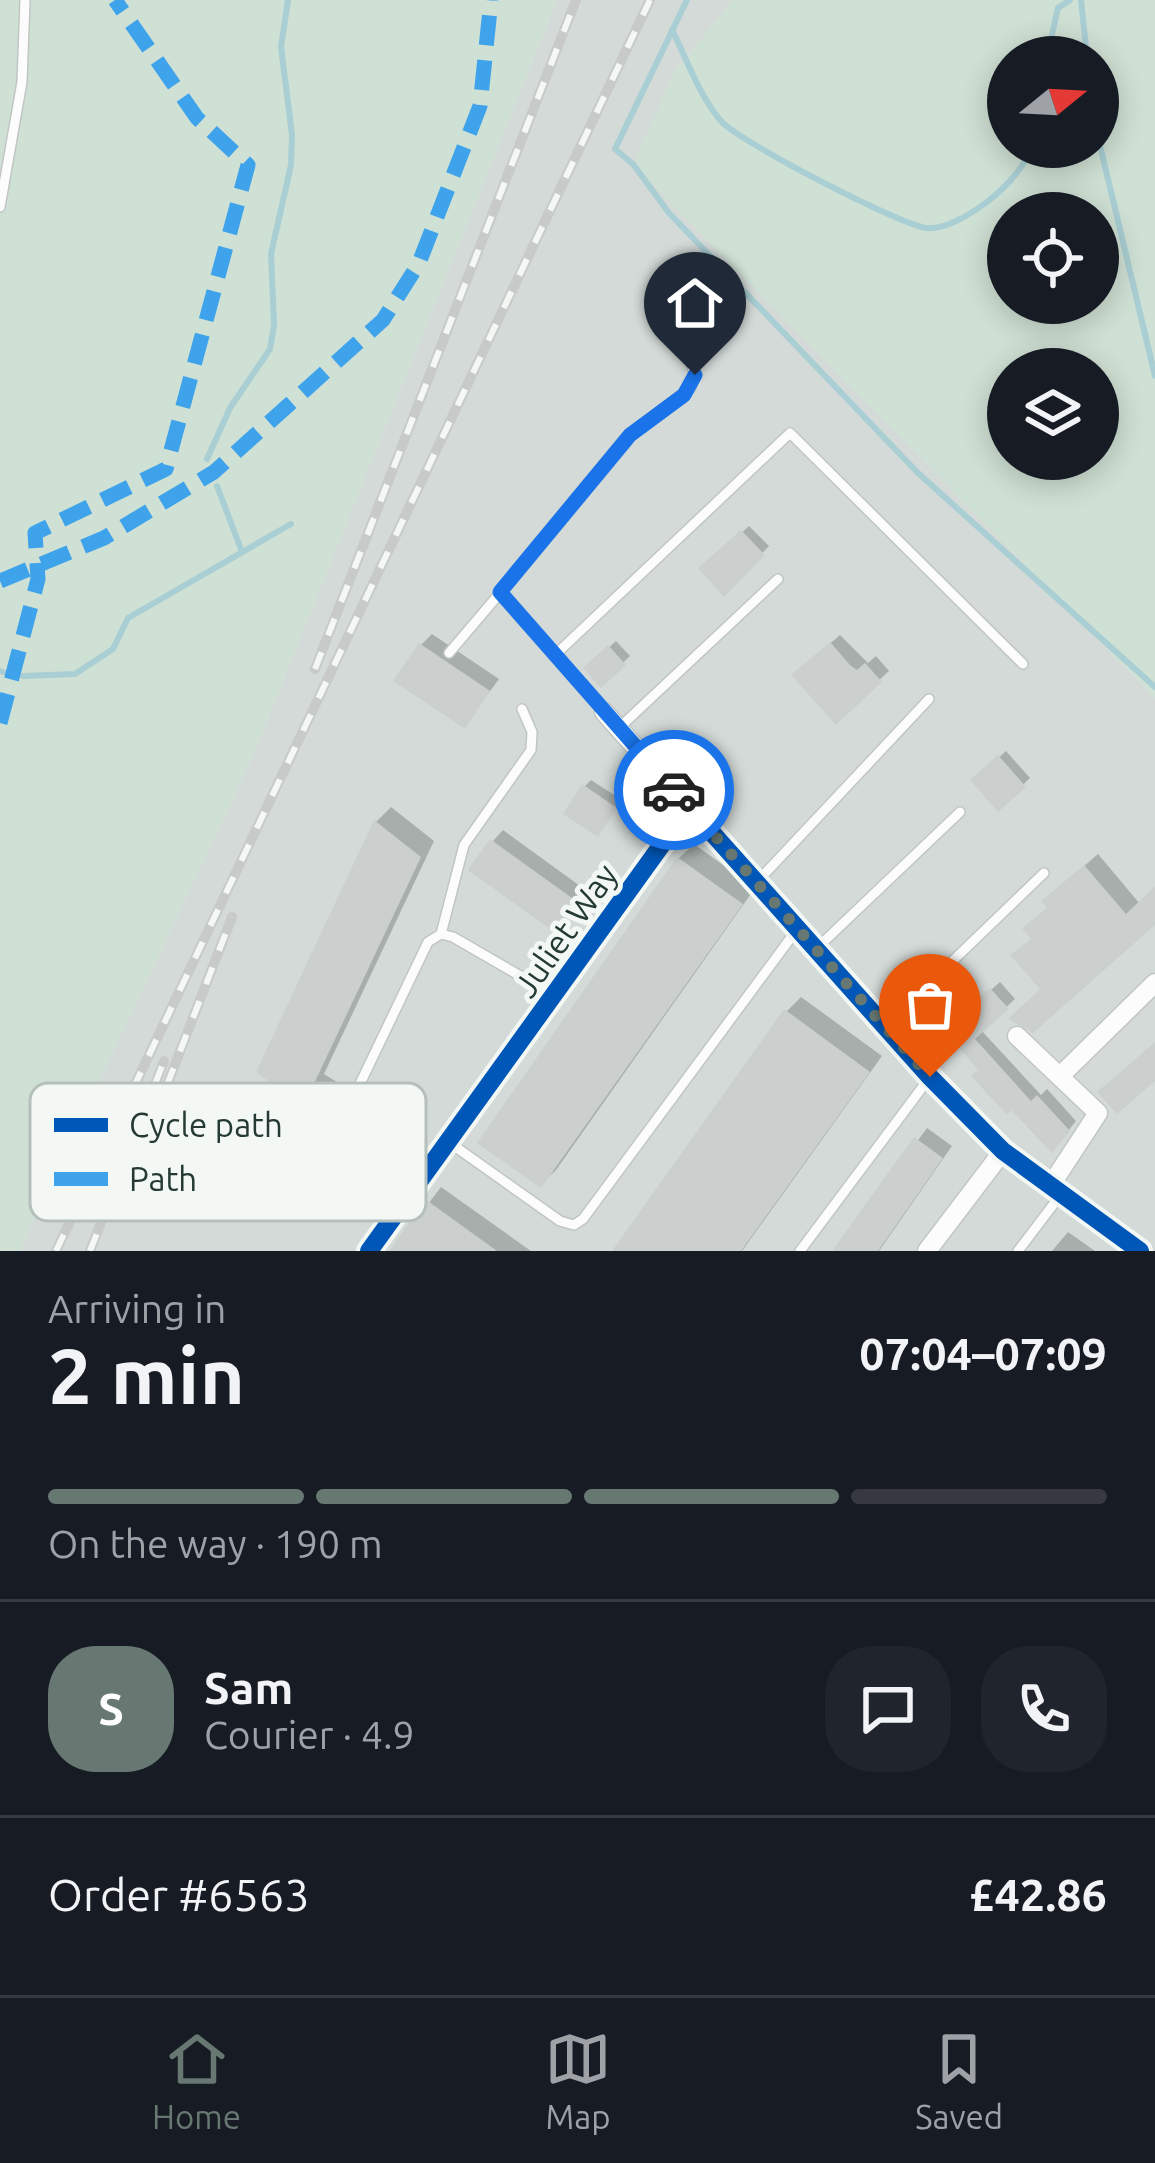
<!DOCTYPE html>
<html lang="en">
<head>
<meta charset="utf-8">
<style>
  body { margin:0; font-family:Ubuntu,sans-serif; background:#20242c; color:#f1f3f6; height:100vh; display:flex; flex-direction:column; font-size:45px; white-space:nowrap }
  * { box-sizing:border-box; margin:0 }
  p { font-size:39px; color:#9ea1a6 }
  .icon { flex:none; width:66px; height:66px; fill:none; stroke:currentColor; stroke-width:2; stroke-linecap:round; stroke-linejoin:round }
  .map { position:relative; height:1251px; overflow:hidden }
  .details { display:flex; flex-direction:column; background:#171b24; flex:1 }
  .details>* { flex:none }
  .needle { width:78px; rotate:72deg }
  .buttons { position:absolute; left:987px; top:36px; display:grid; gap:24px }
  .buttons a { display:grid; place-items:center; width:132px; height:132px; border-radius:50%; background:#171b24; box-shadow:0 6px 30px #0003; font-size:60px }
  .pin { position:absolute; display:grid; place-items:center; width:102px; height:102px; color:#fff; margin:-123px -51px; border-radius:50% 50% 50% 0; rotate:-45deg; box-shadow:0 0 12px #0007 }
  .pin .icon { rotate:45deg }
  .courier { position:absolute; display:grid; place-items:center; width:120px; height:120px; margin:-60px; border:9px solid #1a73e8; border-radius:50%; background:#fff; color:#222; box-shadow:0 3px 15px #0007 }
  .summary em { font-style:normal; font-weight:600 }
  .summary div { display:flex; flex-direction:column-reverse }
  .summary { display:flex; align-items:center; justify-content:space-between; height:204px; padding:0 48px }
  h1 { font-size:78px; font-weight:600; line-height:90px }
  .bar { display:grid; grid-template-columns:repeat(4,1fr); gap:18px 12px; align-content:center; height:144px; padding:0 48px }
  .bar i { height:15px; border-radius:9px; background:#363941 }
  .bar .selected { background:#677772 }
  .bar p { grid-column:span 4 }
  .line { display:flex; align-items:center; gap:30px; padding:0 48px; border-top:3px solid #363941 }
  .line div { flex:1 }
  .round { display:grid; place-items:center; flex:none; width:126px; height:126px; border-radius:48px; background:#20242c }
  .tab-bar { display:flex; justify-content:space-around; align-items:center; height:168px; border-top:3px solid #363941; background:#171b24; font-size:33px; color:#9ea1a6 }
  .tab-bar a { display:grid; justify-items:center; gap:6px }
  .tab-bar .selected { color:#677772 }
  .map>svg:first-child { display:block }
  .built { fill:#d3dad7 }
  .green { fill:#cfe0d4; fill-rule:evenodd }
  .shadow { fill:#0003 }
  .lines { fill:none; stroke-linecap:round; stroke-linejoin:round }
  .stream { stroke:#a9ced3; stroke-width:6 }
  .building { fill:#cbd0ce }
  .lane-casing { stroke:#c1c6c4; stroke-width:12 }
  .street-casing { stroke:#c1c6c4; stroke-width:21 }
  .lane { stroke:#fbfcfb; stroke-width:9 }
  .street { stroke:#fbfcfb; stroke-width:18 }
  .rail-casing { stroke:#c7cac9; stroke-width:10 }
  .rail { stroke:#f3f8f5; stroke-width:6; stroke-dasharray:18; stroke-linecap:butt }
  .quiet { stroke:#3ea3eb; stroke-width:15; stroke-dasharray:30 15; stroke-linecap:butt }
  .cycleway-casing { stroke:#f3f8f5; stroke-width:26 }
  .cycleway { stroke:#0057b8; stroke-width:18 }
  .done { stroke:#677772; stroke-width:12; stroke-dasharray:0 21.6 }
  .route { stroke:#1a73e8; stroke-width:15 }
  .labels { text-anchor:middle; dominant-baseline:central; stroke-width:10; stroke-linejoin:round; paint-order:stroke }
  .street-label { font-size:33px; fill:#243a33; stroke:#f3f8f5 }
  .key { fill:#f3f8f5; stroke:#b5bfbb; stroke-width:3 }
  .key-label { font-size:33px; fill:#243a33 }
</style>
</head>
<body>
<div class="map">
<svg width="1155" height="1251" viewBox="0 0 1155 1251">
  <rect width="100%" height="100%" fill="#e4e9e7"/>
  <path class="built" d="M557,0H733L675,71L634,164L1155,698V1251H19L252,758Z"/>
  <path class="green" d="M0,0H557L252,758L19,1251H0Z
    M733,0H1155V698L633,164L675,71ZM1008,57H1098V147H1008ZM1008,213H1098V303H1008ZM1008,369H1098V459H1008Z"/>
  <path class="shadow" d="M749,526L769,546L724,593L702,569Z
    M432,634L499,679L465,725L421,645Z
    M840,635L868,663L876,656L889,671L836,720L804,666Z
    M616,641L630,656L601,684L587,668Z
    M1006,751L1030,778L999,808L974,780Z
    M591,780L622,800L604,827L585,786Z
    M391,807L434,841L324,1074L353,1092L346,1110L332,1124L260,1072L376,822Z
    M503,830L587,891L567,919L493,841Z
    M694,844L755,888L556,1170L541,1184L481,1142L679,858Z
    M1098,854L1140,904L1155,889V921L1044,989L1014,955L1033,937L1058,889Z
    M1000,982L1015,999L981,1030L1041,1095L1047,1089L1076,1121L1060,1141L982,1070L955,1022Z
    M801,997L882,1056L742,1251H615L787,1011Z
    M927,1128L952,1146L879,1251H837Z
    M441,1187L531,1251H392Z
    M1068,1232L1095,1251H1052Z"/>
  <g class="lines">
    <path class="stream" d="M687,0L615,149L633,164L669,213L918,473L1155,687
      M1081,0L1087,57
      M672,30C687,59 699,96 721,121C738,141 900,225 926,228C958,232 1025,179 1030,147
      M1047,57L1058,8L1070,0
      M1098,137L1155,376
      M207,459L230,408L270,349L274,325L271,254L291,165L292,135L281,47L288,0
      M217,486L242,552
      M0,671L3,672
      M23,676L75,674L113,649L128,618L291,524"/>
  </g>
  <path class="building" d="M741,530L765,555L724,597L698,568Z
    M830,642L850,665L857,670L865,663L882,682L836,725L791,675Z
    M419,643L490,691L465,729L393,681Z
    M608,645L626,665L601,688L583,668Z
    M998,755L1026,787L998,812L970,780Z
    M582,784L617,808L598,837L563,814Z
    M374,820L421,857L311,1090L340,1107L332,1128L256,1072Z
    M490,839L579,903L557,934L468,870Z
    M677,857L743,904L541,1188L477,1143Z
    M1084,865L1126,914L1155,886V925L1033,1033L1008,1019L1040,989L1010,955L1031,939L1022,928L1047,908L1041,901Z
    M990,988L1009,1009L975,1039L1031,1101L1037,1095L1070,1131L1052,1153L1011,1110L1007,1115L971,1076L978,1070L943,1029Z
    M784,1009L870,1072L741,1251H612Z
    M1155,1042V1081L1117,1114L1097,1092Z
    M914,1137L943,1158L878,1251H832Z
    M425,1199L497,1251H389Z"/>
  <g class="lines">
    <defs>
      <path id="lane" d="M0,207L22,82L25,0
        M500,593L630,435L691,387L695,375L676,318
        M449,653L500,593L604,712
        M555,655L790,433L1023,664
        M619,728L778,579
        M757,882L929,699
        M441,934L464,845L531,750L532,732L522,709
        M816,949L960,812
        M885,1026L1044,873
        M450,1143L560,1221L574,1225L583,1219L798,928
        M429,1166L363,1123L353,1109L357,1090L428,942L441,934L453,937L529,981L561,988
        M800,1251L930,1077
        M1018,1251L1062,1193"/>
      <path id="street" d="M604,712L689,807
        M1017,1036L1098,1113L1051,1185
        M1060,1076L1155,983
        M369,1251L689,807L930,1077L1003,1151L1140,1251
        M927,1251L1003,1151"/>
    </defs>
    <use href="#lane" class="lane-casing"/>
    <use href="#street" class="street-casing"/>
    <use href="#lane" class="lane"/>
    <use href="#street" class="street"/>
    <defs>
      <path id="rail" d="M315,669L576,0
        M167,1085L232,917
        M56,1251L650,0
        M90,1251L164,1061"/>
    </defs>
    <use href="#rail" class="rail-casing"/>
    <use href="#rail" class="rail"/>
    <path class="quiet" d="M0,581L104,538L214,472L383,320L419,263L480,106L491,0
      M0,723L38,579L35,533L166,469L248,165L197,118L115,0"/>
    <defs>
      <path id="cycleway" d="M369,1251L689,807L930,1077L1003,1151L1140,1251"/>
    </defs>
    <use href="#cycleway" class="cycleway-casing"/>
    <use href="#cycleway" class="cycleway"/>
  </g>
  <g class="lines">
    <path class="done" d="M674,790L930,1077"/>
    <path class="route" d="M674,790L500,592L630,435L684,395L695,375"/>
  </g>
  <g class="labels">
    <g class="street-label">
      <text transform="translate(565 930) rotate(-55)">Juliet Way</text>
    </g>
  </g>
  <rect x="30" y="1083" width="396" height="138" rx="18" class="key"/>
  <rect x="54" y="1118" width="54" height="14" fill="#0057b8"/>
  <rect x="54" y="1172" width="54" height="14" fill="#3ea3eb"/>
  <g class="key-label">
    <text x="129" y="1137">Cycle path</text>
    <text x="129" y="1191">Path</text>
  </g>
</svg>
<div class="buttons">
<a><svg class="needle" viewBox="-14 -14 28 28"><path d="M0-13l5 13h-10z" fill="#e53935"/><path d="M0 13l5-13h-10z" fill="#9ea1a6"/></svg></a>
<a><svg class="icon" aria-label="locate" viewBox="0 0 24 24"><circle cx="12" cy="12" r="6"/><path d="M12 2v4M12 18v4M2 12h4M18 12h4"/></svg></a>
<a><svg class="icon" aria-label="layers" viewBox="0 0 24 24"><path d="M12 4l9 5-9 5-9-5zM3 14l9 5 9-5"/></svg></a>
</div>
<div class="pin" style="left:930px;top:1077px;background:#ea580c"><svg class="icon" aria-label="bag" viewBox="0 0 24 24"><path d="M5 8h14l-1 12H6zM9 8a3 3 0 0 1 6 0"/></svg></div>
<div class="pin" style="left:695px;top:375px;background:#1f2937"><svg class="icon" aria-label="home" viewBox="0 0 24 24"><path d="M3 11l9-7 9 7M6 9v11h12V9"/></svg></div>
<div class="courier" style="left:674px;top:790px"><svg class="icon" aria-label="car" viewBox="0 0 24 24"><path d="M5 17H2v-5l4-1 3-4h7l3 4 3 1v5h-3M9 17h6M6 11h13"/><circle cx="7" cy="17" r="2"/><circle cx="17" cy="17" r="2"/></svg></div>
</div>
<section class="details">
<div class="summary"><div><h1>2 min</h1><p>Arriving in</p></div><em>07:04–07:09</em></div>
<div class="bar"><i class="selected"></i><i class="selected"></i><i class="selected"></i><i></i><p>On the way · 190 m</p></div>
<div class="line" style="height:216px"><b class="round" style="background:#677772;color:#fff">S</b><div><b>Sam</b><p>Courier · 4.9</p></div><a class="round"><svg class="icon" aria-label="chat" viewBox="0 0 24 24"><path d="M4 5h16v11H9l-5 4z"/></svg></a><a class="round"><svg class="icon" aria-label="phone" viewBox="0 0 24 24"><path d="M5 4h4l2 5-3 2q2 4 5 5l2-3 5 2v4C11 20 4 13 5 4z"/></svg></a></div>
<div class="line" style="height:156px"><div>Order #6563</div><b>£42.86</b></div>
</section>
<nav class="tab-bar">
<a class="selected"><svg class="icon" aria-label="home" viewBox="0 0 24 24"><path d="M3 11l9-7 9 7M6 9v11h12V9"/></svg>Home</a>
<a><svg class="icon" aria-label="map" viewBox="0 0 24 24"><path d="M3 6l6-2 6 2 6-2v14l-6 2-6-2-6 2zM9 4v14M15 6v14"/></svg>Map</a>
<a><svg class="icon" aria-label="saved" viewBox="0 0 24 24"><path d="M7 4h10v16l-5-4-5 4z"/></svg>Saved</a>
</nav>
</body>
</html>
